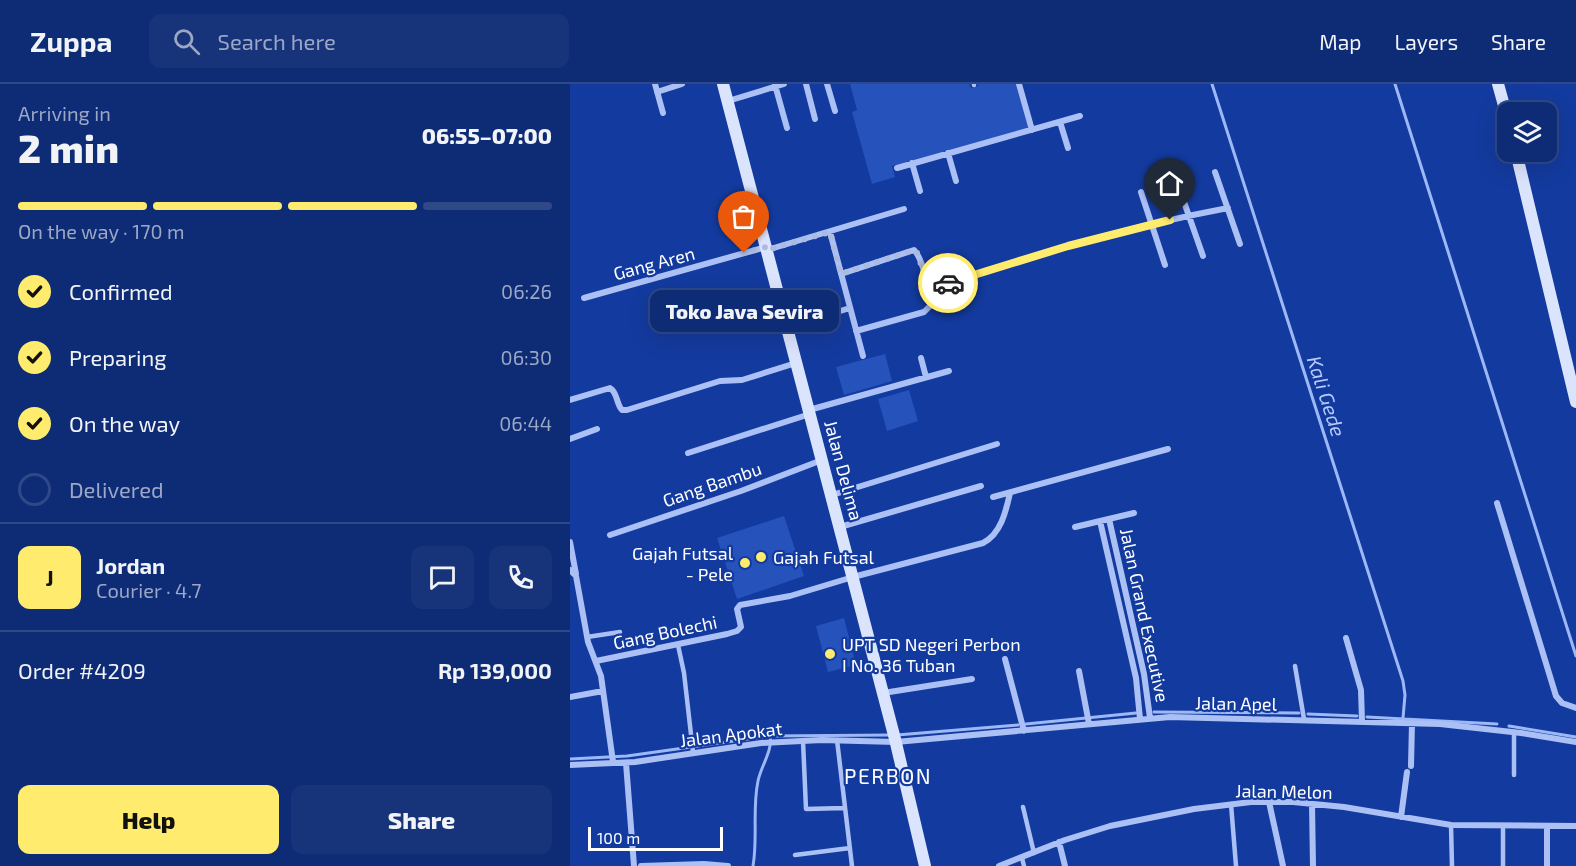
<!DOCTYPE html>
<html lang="en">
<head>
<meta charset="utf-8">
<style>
  body { margin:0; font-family:"Exo 2",sans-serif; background:#17347b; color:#f1f3f6; height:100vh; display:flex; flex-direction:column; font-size:22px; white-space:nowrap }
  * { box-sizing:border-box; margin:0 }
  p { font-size:20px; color:#9ba7c5 }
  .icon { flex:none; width:33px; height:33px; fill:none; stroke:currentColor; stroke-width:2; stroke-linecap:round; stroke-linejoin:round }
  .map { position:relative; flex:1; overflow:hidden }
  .sheet { display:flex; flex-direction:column; background:#0e2c76; width:570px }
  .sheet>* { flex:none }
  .tools { position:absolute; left:927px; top:18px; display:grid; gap:12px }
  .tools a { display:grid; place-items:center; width:60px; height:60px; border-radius:12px; background:#0e2c76; box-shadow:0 6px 24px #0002,0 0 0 2px #2e4888; font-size:30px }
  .scale { position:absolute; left:18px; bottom:15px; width:135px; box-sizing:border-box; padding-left:6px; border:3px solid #fff; border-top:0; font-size:16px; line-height:21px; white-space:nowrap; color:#fff; -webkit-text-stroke:4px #133a9e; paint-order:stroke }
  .pin { position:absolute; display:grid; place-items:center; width:51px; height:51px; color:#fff; margin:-62px -26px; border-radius:50% 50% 50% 0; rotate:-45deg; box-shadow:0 0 6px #0007 }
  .pin .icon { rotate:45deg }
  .courier { position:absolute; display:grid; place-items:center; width:60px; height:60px; margin:-30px; border:4px solid #ffec6e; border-radius:50%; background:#fff; color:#222; box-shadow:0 2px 8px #0007 }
  .bubble { position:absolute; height:42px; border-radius:12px; background:#0e2c76; box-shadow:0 6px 24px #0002,0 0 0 2px #2e4888; font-size:20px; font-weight:800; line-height:42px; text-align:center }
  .summary em { font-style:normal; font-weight:800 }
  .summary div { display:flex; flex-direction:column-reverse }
  .summary { display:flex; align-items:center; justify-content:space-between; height:102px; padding:0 18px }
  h1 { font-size:39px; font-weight:800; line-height:45px }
  .bar { display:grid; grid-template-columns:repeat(4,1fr); gap:9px 6px; align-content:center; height:72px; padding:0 18px }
  .bar i { height:8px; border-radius:4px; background:#2e4888 }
  .bar .current { background:#ffec6e }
  .bar p { grid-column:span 4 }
  .line { display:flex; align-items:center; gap:15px; padding:0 18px; border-top:2px solid #2e4888 }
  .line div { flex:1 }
  .round { display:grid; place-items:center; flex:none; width:63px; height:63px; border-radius:12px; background:#17347b }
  ol { padding:0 18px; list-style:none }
  li { display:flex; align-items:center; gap:18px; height:66px }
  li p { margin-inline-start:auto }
  li .icon { padding:6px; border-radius:50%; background:#ffec6e; color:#111; stroke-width:4 }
  li:last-child { color:#9ba7c5 }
  li i { width:33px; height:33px; border:3px solid #2e4888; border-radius:50% }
  .action { display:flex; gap:12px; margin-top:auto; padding:12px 18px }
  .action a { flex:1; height:69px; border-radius:12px; background:#ffec6e; color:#111; font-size:24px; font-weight:800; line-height:69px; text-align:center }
  .action a+a { background:#17347b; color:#f1f3f6 }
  header { display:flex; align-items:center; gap:36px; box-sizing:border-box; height:84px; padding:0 30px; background:#0e2c76; border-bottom:2px solid #2e4888 }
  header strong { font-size:28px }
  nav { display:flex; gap:33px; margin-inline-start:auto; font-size:21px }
  .search { width:420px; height:54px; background:#17347b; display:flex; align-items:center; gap:15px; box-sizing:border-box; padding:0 21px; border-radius:12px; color:#9ba7c5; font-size:22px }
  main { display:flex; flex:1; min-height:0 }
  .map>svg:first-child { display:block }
  .green { fill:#2652bc }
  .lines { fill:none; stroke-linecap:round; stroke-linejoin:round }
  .stream { stroke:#9db8f7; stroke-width:3 }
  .lane { stroke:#abc0f4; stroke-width:4.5 }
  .street { stroke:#abc0f4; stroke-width:6 }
  .secondary { stroke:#dbe4fd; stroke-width:12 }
  .done { stroke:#acbadd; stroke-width:6; stroke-dasharray:0 10.8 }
  .route { stroke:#ffec6e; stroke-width:8 }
  .poi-dot { fill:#ffec6e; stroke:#133a9e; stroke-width:2 }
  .labels { text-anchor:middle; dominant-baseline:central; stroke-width:4.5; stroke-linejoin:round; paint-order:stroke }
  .street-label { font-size:18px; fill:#fff; stroke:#133a9e }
  .poi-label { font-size:18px; fill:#fff; stroke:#133a9e; text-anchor:start }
  .water-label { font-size:20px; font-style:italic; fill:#b8cbfa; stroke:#133a9e }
  .quarter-label { font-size:21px; letter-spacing:1.5px; fill:#fff; stroke:#133a9e }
</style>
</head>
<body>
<header>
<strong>Zuppa</strong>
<div class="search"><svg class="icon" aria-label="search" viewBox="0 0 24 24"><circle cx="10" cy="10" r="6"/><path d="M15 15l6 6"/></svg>Search here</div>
<nav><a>Map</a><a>Layers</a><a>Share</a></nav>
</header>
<main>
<section class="sheet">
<div class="summary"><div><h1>2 min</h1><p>Arriving in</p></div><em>06:55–07:00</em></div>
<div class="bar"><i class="current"></i><i class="current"></i><i class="current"></i><i></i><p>On the way · 170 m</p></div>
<ol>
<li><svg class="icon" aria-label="check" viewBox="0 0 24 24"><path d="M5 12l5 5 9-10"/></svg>Confirmed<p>06:26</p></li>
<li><svg class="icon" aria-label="check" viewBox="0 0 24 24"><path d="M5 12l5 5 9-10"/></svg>Preparing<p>06:30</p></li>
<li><svg class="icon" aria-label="check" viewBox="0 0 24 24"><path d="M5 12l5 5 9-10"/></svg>On the way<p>06:44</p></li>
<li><i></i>Delivered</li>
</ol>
<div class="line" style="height:108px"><b class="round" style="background:#ffec6e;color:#111">J</b><div><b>Jordan</b><p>Courier · 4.7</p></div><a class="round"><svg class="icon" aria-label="chat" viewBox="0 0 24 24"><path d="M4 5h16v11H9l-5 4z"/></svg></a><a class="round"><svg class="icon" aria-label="phone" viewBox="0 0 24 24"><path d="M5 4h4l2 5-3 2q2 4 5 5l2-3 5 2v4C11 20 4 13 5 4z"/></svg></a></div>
<div class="line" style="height:78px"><div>Order #4209</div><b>Rp 139,000</b></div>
<div class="action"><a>Help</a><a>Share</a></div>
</section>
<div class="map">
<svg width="1006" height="782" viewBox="0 0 1006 782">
  <rect width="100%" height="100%" fill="#133a9e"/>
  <path class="green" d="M280,0H399L401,4L408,2V0H447L460,44L322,82L325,93L302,100L282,28L287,26Z
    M315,270L322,297L274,311L266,283Z
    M339,306L348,337L317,347L308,315Z
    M214,432L234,492L167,515L147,454Z
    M274,534L286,581L258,588L246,542Z"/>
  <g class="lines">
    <path class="stream" d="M642,0L833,597L835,611L833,634
      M825,0L1006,572
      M584,628L729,629
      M738,630L787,632
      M797,633L927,640
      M456,640L566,629
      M939,642L1006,653
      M327,651L448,641
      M0,675L57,672L200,652L321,651
      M183,782C188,754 182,725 188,697C191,682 203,666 200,652"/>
    <path class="lane" d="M404,0V1
      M17,553L50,548
      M108,561L114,589L123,668
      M725,582L734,635
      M944,648V691
      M267,656L282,782
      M233,657L236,725L275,724
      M661,720L666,782
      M453,723L464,769
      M881,741L882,782
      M225,771L280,764
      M452,774L454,782
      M933,782V742"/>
    <path class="street" d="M85,0L93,29
      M236,0L245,35
      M257,0L265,27
      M449,0L462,46
      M205,1L217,44
      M87,8L112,0
      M158,17L214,0
      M490,38L498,64
      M378,69L386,97
      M342,79L350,107
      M327,84L510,32
      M645,88L670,160
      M607,98L633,172
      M571,108L595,181
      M260,148L293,272
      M197,166L334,125
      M271,190L344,166C352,173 361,210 361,221L354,228L286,247
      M358,206C457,173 556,143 658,124
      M14,214L196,163
      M218,243L280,224
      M351,274L356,293
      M0,316L40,304C48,309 46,320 52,326H57L150,297L172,296L226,279
      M239,326L379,287
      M0,355L27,345
      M118,369L240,330
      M262,411L427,360
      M423,413L598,365
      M927,419L986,612L992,619L1006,624
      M539,435L574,590L580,634
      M530,437L566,594L570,635
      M270,443L411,402
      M505,443L564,429
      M40,451L171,407L252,376
      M0,458L6,490
      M0,486L6,492L18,558L31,592L43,678
      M776,554L791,606L792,637
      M435,575L454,647
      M26,577L157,550L167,547L171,543L167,525L170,521L220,512L283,493L413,459C431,450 436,427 440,409
      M509,587L519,640
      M313,609L402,595
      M0,613L33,607
      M56,679L64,782
      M0,681L65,678L191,659L252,656L326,658L600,633L870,640L951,649L1006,658
      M841,682L842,639
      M699,718L713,782
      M742,720L743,782
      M831,733L837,688
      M977,742V782
      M489,758L495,782
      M71,782L134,780L158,782
      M429,782L495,756L540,742L624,725L681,718H723L774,723L881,741L1006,742"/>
    <path class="secondary" d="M153,0L325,655L355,782
      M928,0L938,36
      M946,68L1006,318"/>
  </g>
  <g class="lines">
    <path class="done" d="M174,169L196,163L197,166L260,148L271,190L344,166L348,170L358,206L378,199"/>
    <path class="route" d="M378,199L498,162L600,136"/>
  </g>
  <g class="poi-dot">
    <circle cx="191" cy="473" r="6"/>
    <circle cx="175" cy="479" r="6"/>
    <circle cx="260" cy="570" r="6"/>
  </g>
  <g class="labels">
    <g class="street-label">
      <text transform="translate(84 179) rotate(-15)">Gang Aren</text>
      <text transform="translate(274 386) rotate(75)">Jalan Delima</text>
      <text transform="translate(142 400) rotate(-19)">Gang Bambu</text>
      <text transform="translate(575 531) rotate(78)">Jalan Grand Executive</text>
      <text transform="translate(95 548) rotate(-12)">Gang Bolechi</text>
      <text transform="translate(666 619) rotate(1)">Jalan Apel</text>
      <text transform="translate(161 650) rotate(-7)">Jalan Apokat</text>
      <text transform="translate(714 707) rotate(1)">Jalan Melon</text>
    </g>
    <g class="poi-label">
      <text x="163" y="469" text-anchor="end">Gajah Futsal<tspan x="163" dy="21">- Pele</tspan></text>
      <text x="203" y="473">Gajah Futsal</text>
      <text x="272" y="560">UPT SD Negeri Perbon<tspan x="272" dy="21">I No. 36 Tuban</tspan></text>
    </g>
    <g class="water-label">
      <text transform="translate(757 312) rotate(72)">Kali Gede</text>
    </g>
    <g class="quarter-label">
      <text x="318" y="691">PERBON</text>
    </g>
  </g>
</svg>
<div class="tools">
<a><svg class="icon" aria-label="layers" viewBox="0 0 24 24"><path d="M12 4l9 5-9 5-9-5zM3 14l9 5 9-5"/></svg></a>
</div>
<div class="scale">100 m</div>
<div class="pin" style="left:174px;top:169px;background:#ea580c"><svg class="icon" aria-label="bag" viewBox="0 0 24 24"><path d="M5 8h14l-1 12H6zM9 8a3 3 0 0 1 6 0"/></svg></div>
<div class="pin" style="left:600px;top:136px;background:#1f2937"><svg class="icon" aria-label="home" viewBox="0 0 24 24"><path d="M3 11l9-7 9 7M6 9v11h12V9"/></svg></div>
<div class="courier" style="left:378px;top:199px"><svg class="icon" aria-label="car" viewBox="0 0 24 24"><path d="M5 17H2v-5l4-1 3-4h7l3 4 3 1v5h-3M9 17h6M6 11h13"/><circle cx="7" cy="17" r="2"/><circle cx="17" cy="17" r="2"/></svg></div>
<div class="bubble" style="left:80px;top:206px;width:189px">Toko Java Sevira</div>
</div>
</main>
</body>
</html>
